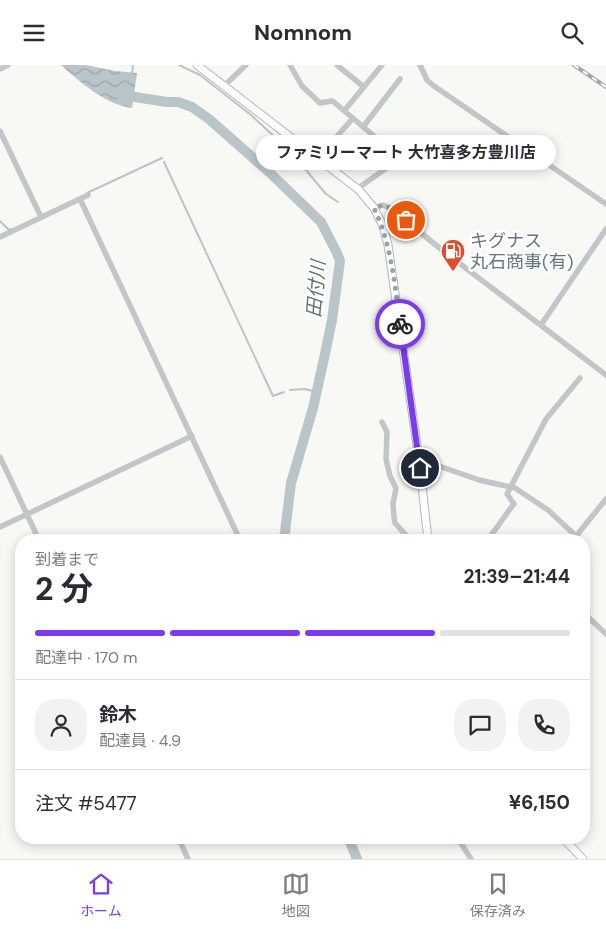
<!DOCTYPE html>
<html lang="ja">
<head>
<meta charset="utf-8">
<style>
  body { margin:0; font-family:"DM Sans","Noto Sans JP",sans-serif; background:#f2f2f3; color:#2b2b33; height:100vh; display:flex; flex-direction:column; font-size:19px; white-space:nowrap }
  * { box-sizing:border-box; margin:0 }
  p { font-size:16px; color:#7c7c81 }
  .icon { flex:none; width:28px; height:28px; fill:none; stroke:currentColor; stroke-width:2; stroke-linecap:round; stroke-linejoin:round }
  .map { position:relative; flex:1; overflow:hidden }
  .details { position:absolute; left:15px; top:469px; width:575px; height:310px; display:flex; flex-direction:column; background:#fff; border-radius:20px; box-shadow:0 2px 12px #0003 }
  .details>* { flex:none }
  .pin { position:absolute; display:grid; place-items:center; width:42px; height:42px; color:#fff; margin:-21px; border:2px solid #fff; border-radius:50%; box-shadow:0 1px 5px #0007 }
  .courier { position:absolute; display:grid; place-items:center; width:50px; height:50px; margin:-25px; border:4px solid #7c3aed; border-radius:50%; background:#fff; color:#222; box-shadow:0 1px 6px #0007 }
  .bubble { position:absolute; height:35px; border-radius:18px; background:#fff; box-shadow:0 2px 12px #0003; font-size:16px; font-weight:700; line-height:35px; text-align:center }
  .overview em { font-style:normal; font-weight:700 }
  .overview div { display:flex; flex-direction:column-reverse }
  .overview { display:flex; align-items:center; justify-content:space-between; height:85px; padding:0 20px }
  h1 { font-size:32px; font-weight:700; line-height:38px }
  .bar { display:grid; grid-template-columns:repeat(4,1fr); gap:8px 5px; align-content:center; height:60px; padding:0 20px }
  .bar i { height:6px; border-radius:4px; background:#e1e1e2 }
  .bar .on { background:#7c3aed }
  .bar p { grid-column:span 4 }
  .line { display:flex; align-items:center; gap:12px; padding:0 20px; border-top:1px solid #e1e1e2 }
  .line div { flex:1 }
  .round { display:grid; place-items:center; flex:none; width:52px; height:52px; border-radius:20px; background:#f2f2f3 }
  header { display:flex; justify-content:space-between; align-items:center; height:65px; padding:0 20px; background:#fff; font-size:22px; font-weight:700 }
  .tab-bar { display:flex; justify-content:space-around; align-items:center; height:70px; border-top:1px solid #e1e1e2; background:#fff; font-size:14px; color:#7c7c81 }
  .tab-bar a { display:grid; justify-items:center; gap:2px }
  .tab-bar .on { color:#7c3aed }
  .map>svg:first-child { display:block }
  .water { fill:url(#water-waves) }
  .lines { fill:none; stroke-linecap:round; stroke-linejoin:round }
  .stream { stroke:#b9c5c9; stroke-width:2 }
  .river { stroke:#b9c5c9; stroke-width:10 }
  .major-casing { stroke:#b3b8bc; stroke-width:9 }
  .minor { stroke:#c1c6c9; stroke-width:5.5 }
  .major { stroke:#fff; stroke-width:7 }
  .rail-casing { stroke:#a0a8ad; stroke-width:4 }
  .rail { stroke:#fff; stroke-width:2; stroke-dasharray:5.5; stroke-linecap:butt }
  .done { stroke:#97a3a9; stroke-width:5; stroke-dasharray:0 9 }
  .route { stroke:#7c3aed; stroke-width:6 }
  .labels { text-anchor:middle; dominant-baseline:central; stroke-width:5; stroke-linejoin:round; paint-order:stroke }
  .poi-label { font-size:18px; fill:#637580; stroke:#fff; text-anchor:start }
  .water-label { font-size:19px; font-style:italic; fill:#5e747a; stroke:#fff }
</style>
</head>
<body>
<header><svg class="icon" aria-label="menu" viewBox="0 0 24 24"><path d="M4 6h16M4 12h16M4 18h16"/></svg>Nomnom<svg class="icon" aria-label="search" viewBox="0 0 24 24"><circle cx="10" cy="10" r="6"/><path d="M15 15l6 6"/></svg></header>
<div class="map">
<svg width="606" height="794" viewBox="0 0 606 794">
  <defs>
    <pattern id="water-waves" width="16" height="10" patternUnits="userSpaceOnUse" patternTransform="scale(1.25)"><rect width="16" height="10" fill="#b9c5c9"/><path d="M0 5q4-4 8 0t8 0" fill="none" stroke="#9aa5a8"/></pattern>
  </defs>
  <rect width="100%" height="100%" fill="#f8f8f5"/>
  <path class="water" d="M61,0H86L115,6L137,8L132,43C106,40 80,17 61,0Z"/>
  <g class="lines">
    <path class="stream" d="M179,0L200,10L251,50L290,86L326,129L338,137
      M132,9L133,0
      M164,97L273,331L284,327
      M87,128L162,93
      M0,156L9,165L11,164
      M290,325L305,324L317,327"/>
    <path class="river" d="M122,30L167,37H178L192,42L209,54L269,107L321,157L337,188L340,196L332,255L325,289L313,343L291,418L284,475
      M348,772L357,794"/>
    <defs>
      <path id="major" d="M197,0L359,125L374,143L383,161L388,180L419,394L428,475
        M562,772L583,794"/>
    </defs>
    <use href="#major" class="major-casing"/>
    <path class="minor" d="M290,0L302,21L320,38L332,36L335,38L394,88L392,99L357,124
      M337,0L364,22
      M420,0L427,15L434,21L606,139
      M0,4L8,0
      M224,21L246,0
      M344,46L382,0
      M363,62L400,14
      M0,66L41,152
      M318,93L353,53
      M80,134L240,475
      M374,143L383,140L390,143L442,185L606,310
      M0,172L88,130
      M541,260L606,164
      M382,357L387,367L386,394L390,411L396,423L393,439L394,452L395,458L405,469L406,475
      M0,392L39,475
      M419,394L479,415L515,423L548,445L576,471
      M0,462L192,371
      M487,475C497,464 504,451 514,439L507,429L546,354L580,313
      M573,475L606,434
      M584,548L606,569
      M178,772L188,794
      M457,772L471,794"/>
    <use href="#major" class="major"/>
    <defs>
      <path id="rail" d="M574,0L606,22"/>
    </defs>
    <use href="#rail" class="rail-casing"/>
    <use href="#rail" class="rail"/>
  </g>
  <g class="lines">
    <path class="done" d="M400,259C395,219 391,179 374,143L383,140L390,143L406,155"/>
    <path class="route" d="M400,259L420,403"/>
  </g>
  <defs>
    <symbol id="fuel-pin" viewBox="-11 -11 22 30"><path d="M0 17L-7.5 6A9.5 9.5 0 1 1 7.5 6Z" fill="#e14c2d" stroke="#fff"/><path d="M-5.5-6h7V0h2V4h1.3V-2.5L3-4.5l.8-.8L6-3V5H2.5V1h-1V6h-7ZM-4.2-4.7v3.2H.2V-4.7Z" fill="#fff"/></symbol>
  </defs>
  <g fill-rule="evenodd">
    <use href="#fuel-pin" x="439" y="172" width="28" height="38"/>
  </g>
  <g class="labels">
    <g class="poi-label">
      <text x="470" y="176">キグナス<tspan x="470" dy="21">丸石商事(有)</tspan></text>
    </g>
    <g class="water-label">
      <text transform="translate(316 224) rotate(-85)">田付川</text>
    </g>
  </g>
</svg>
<div class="pin" style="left:406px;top:155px;background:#ea580c"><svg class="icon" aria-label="bag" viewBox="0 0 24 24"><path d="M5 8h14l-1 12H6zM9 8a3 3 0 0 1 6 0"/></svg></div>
<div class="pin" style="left:420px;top:403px;background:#1f2937"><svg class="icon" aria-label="home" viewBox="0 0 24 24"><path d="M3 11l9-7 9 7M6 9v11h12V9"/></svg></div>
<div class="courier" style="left:400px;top:259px"><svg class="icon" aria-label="bike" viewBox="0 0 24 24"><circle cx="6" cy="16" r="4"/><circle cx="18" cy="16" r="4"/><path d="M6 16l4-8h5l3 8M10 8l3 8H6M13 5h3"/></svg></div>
<div class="bubble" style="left:256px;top:70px;width:300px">ファミリーマート 大竹喜多方豊川店</div>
<section class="details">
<div class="overview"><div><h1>2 分</h1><p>到着まで</p></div><em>21:39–21:44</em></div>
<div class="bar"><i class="on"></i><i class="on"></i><i class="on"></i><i></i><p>配達中 · 170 m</p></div>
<div class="line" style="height:90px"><a class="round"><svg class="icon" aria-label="person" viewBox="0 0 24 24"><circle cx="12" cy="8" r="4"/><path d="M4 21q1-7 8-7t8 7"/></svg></a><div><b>鈴木</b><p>配達員 · 4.9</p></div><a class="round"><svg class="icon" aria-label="chat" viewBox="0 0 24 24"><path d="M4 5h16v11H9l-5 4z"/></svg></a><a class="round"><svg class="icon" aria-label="phone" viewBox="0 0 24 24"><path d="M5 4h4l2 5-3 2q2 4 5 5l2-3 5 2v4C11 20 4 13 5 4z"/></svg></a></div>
<div class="line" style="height:65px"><div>注文 #5477</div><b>¥6,150</b></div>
</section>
</div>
<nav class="tab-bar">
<a class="on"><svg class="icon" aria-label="home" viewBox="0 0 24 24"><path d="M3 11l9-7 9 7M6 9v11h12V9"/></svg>ホーム</a>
<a><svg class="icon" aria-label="map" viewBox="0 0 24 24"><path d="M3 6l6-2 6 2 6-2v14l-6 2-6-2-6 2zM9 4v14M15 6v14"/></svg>地図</a>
<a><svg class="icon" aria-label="saved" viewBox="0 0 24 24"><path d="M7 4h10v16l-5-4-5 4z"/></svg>保存済み</a>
</nav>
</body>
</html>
